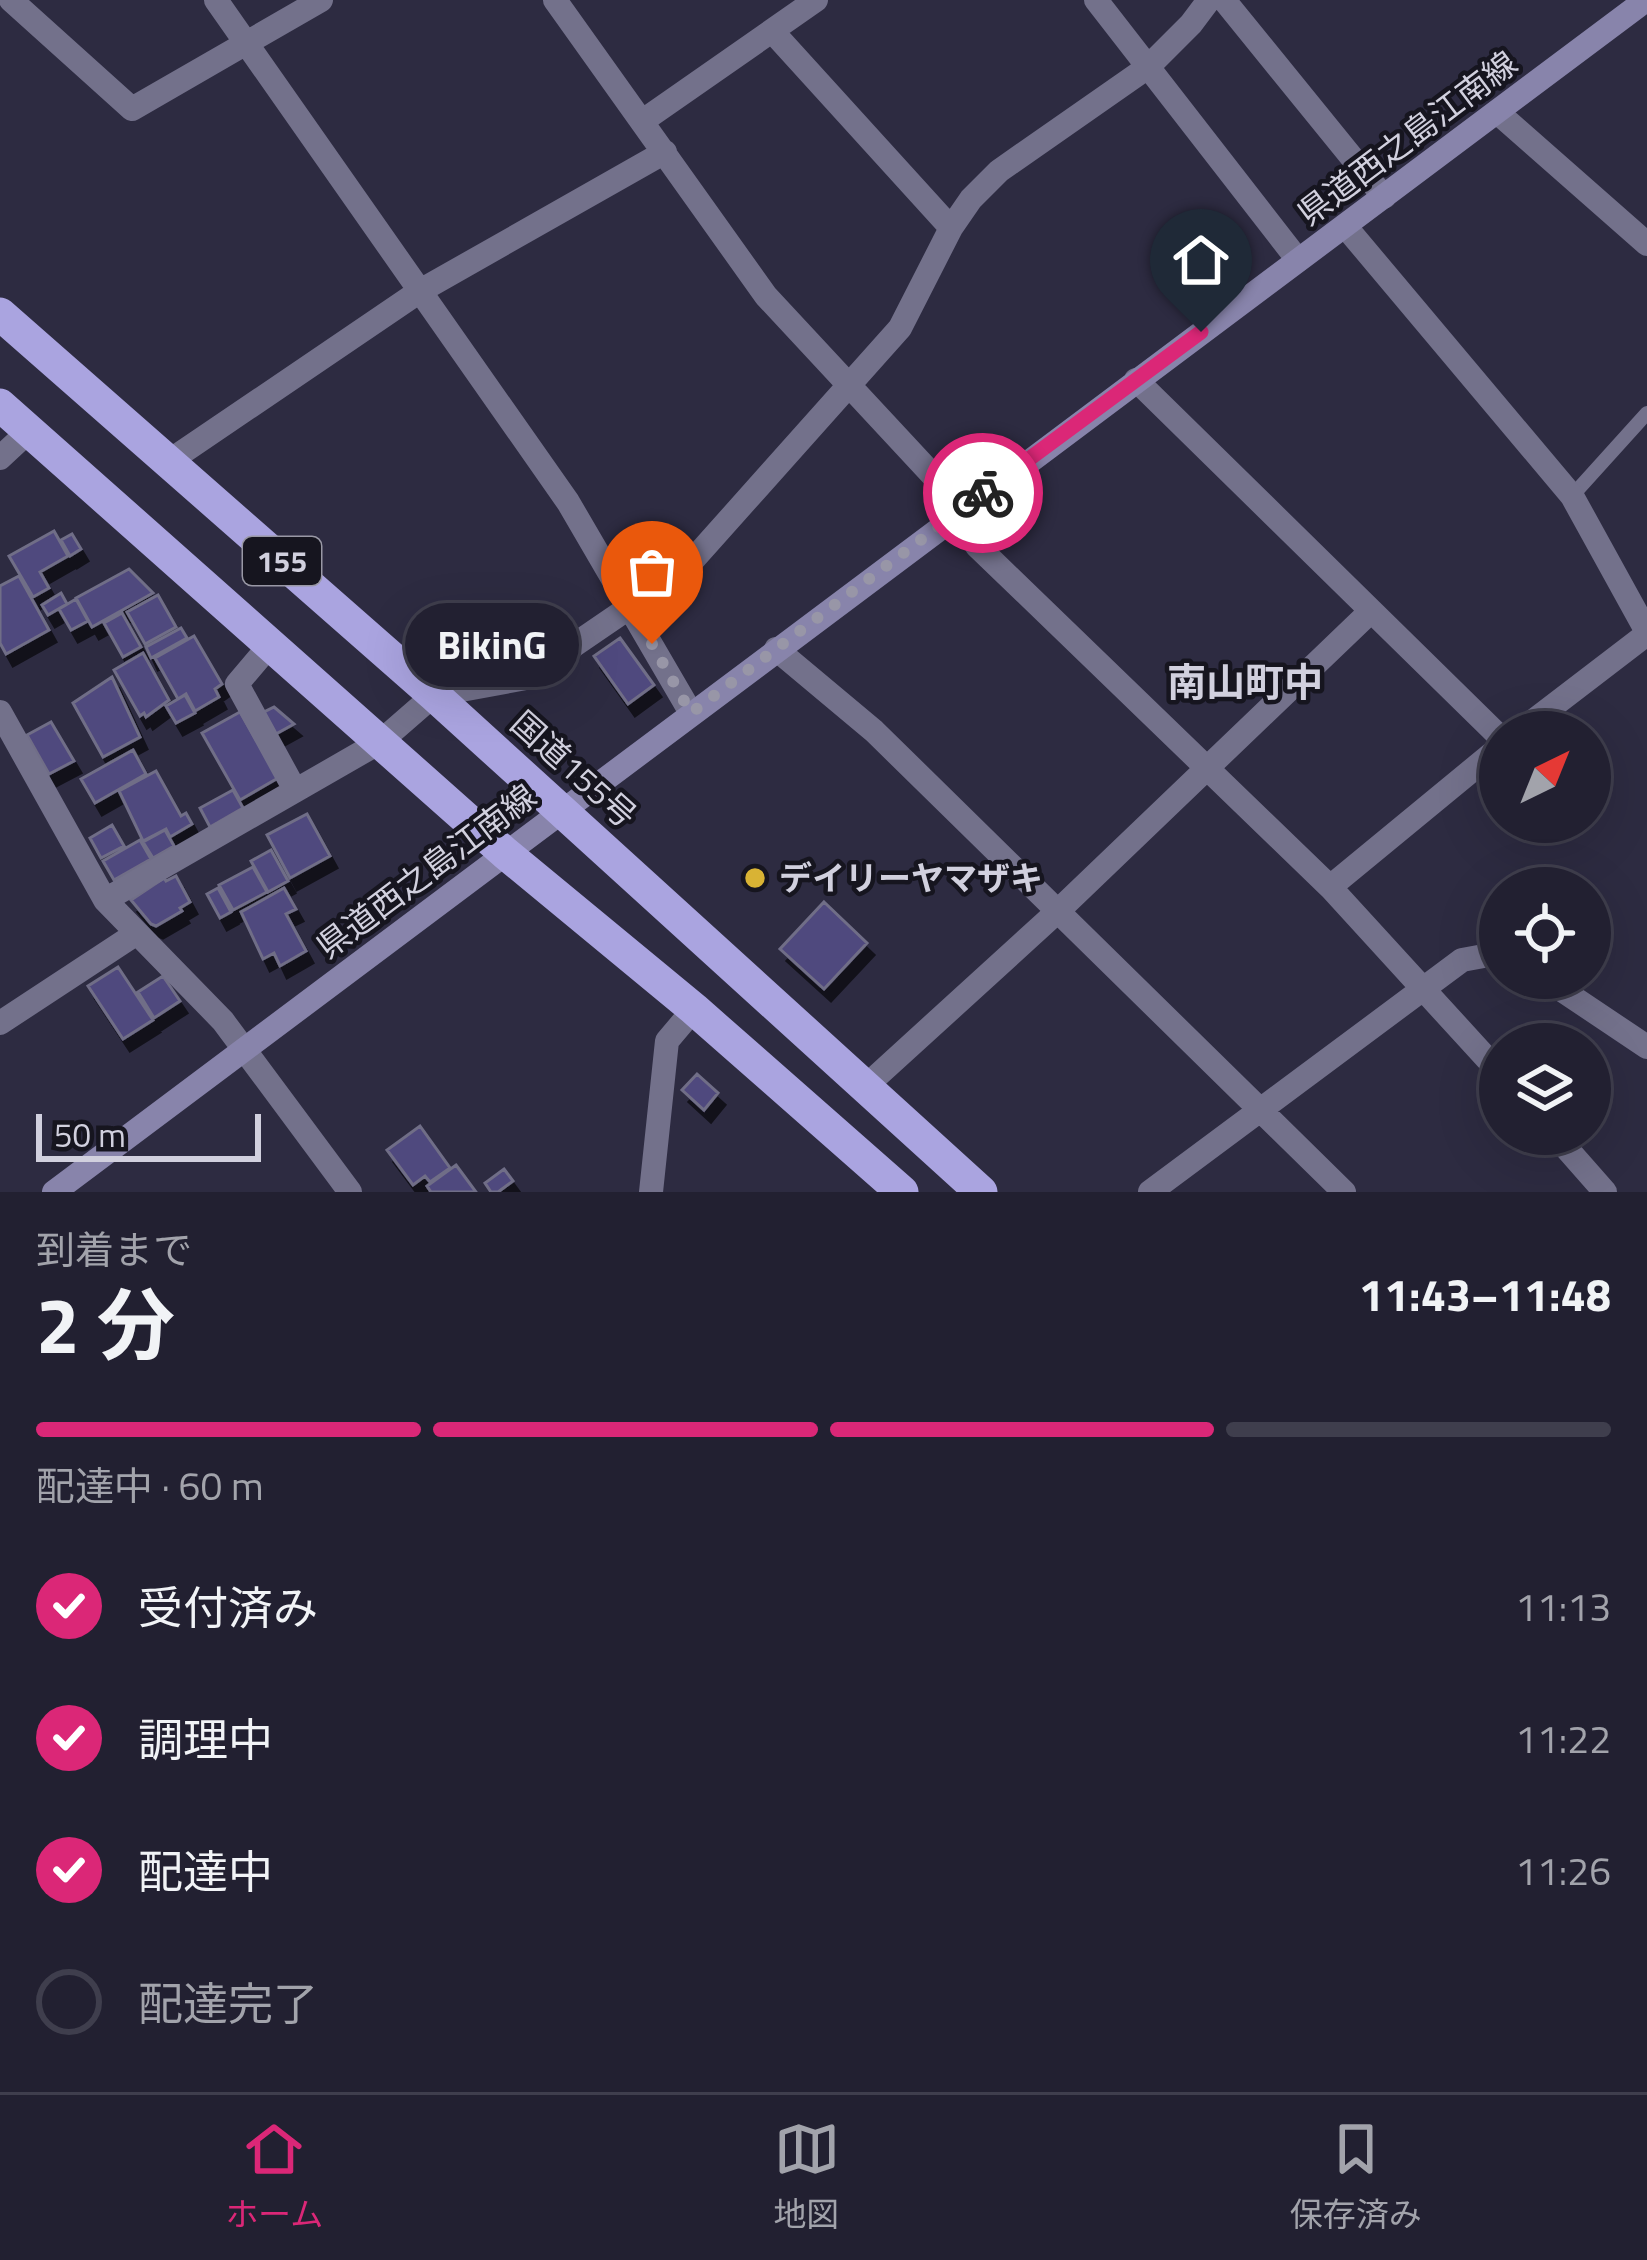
<!DOCTYPE html>
<html lang="ja">
<head>
<meta charset="utf-8">
<style>
  body { margin:0; font-family:"Titillium Web","Noto Sans JP",sans-serif; background:#2e2d3d; color:#f1f3f6; height:100vh; display:flex; flex-direction:column; font-size:45px; white-space:nowrap }
  * { box-sizing:border-box; margin:0 }
  p { font-size:39px; color:#a2a3ab }
  .icon { flex:none; width:66px; height:66px; fill:none; stroke:currentColor; stroke-width:2; stroke-linecap:round; stroke-linejoin:round }
  .map { position:relative; height:1192px; overflow:hidden }
  .details { display:flex; flex-direction:column; background:#222031; flex:1 }
  .details>* { flex:none }
  .needle { width:78px; rotate:43deg }
  .tools { position:absolute; left:1479px; top:711px; display:grid; gap:24px }
  .tools a { display:grid; place-items:center; width:132px; height:132px; border-radius:50%; background:#222031; box-shadow:0 12px 48px #0002,0 0 0 3px #3f3e4d; font-size:60px }
  .scale { position:absolute; left:36px; bottom:30px; width:225px; box-sizing:border-box; padding-left:12px; border:6px solid #d1d0de; border-top:0; font-size:33px; line-height:42px; white-space:nowrap; color:#d1d0de; -webkit-text-stroke:9px #16151f; paint-order:stroke }
  .pin { position:absolute; display:grid; place-items:center; width:102px; height:102px; color:#fff; margin:-123px -51px; border-radius:50% 50% 50% 0; rotate:-45deg; box-shadow:0 0 12px #0007 }
  .pin .icon { rotate:45deg }
  .courier { position:absolute; display:grid; place-items:center; width:120px; height:120px; margin:-60px; border:9px solid #db2777; border-radius:50%; background:#fff; color:#222; box-shadow:0 3px 15px #0007 }
  .bubble { position:absolute; height:84px; border-radius:42px; background:#222031; box-shadow:0 12px 48px #0002,0 0 0 3px #3f3e4d; font-size:39px; font-weight:700; line-height:84px; text-align:center }
  .head em { font-style:normal; font-weight:700 }
  .head div { display:flex; flex-direction:column-reverse }
  .head { display:flex; align-items:center; justify-content:space-between; height:204px; padding:0 36px }
  h1 { font-size:78px; font-weight:700; line-height:90px }
  .bar { display:grid; grid-template-columns:repeat(4,1fr); gap:18px 12px; align-content:center; height:144px; padding:0 36px }
  .bar i { height:15px; border-radius:9px; background:#3f3e4d }
  .bar .on { background:#db2777 }
  .bar p { grid-column:span 4 }
  ol { padding:0 36px; list-style:none }
  li { display:flex; align-items:center; gap:36px; height:132px }
  li p { margin-inline-start:auto }
  li .icon { padding:12px; border-radius:50%; background:#db2777; color:#fff; stroke-width:4 }
  li:last-child { color:#a2a3ab }
  li i { width:66px; height:66px; border:6px solid #3f3e4d; border-radius:50% }
  .tabs { display:flex; justify-content:space-around; align-items:center; height:168px; border-top:3px solid #3f3e4d; background:#222031; font-size:33px; color:#a2a3ab }
  .tabs a { display:grid; justify-items:center; gap:6px }
  .tabs .on { color:#db2777 }
  .map>svg:first-child { display:block }
  .building { fill:#50487e; stroke:#706e87; stroke-width:3; filter:url(#shadow) }
  .lines { fill:none; stroke-linecap:round; stroke-linejoin:round }
  .service { stroke:#73718b; stroke-width:14 }
  .minor { stroke:#73718b; stroke-width:24 }
  .secondary { stroke:#8884ab; stroke-width:24 }
  .trunk { stroke:#aaa4e0; stroke-width:33 }
  .done { stroke:#9896a7; stroke-width:12; stroke-dasharray:0 21.6 }
  .route { stroke:#db2777; stroke-width:15 }
  .poi-dot { fill:#d9b334; stroke:#16151f; stroke-width:4.5 }
  .labels { text-anchor:middle; dominant-baseline:central; stroke-width:9; stroke-linejoin:round; paint-order:stroke }
  .shield { fill:#16151f; stroke:#9998a5; stroke-width:3 }
  .shield-label { font-size:30px; font-weight:bold; fill:#d1d0de }
  .street-label { font-size:33px; fill:#d1d0de; stroke:#16151f }
  .poi-label { font-size:33px; font-weight:bold; fill:#d1d0de; stroke:#16151f; text-anchor:start }
  .quarter-label { font-size:39px; font-weight:bold; fill:#d1d0de; stroke:#16151f }
</style>
</head>
<body>
<div class="map">
<svg width="1647" height="1192" viewBox="0 0 1647 1192">
  <defs>
    <filter id="shadow"><feDropShadow dx="7" dy="12" stdDeviation="0" flood-color="#0009"/></filter>
  </defs>
  <rect width="100%" height="100%" fill="#2d2b41"/>
  <path class="building" d="M54,531L68,556L40,572L49,588L33,597L9,556Z
    M72,534L81,549L70,556L61,540Z
    M129,569L153,593L92,627L76,598Z
    M19,576L49,630L6,654L0,643V586Z
    M61,593L67,604L48,615L42,605Z
    M158,595L176,627L145,644L127,612Z
    M76,599L88,621L71,630L59,609Z
    M122,613L141,647L123,657L104,623Z
    M181,628L187,638L151,658L146,647Z
    M194,636L222,684L215,689L219,697L195,711L186,694L178,699L155,658Z
    M620,638L654,685L628,704L594,656Z
    M143,653L169,700L146,717L144,713L140,716L114,670Z
    M112,677L140,737L103,757L73,703Z
    M185,695L195,713L176,723L166,706Z
    M274,707L294,724L274,735L262,713Z
    M240,712L278,778L240,800L202,733Z
    M51,722L74,761L49,774L27,735Z
    M133,750L146,774L95,803L81,779Z
    M156,771L181,816L186,813L192,824L170,837L166,829L143,841L119,791Z
    M233,790L243,808L210,827L200,808Z
    M307,814L330,856L290,878L267,835Z
    M112,825L124,846L101,858L90,838Z
    M165,830L174,846L153,858L143,842Z
    M140,840L151,859L114,880L103,861Z
    M271,850L288,881L268,892L251,861Z
    M253,867L267,892L233,910L219,885Z
    M176,876L190,902L180,908L182,911L156,926L151,924L131,900L164,878L166,881Z
    M218,888L231,912L220,918L207,894Z
    M284,888L296,909L286,914L306,951L280,966L274,953L263,959L241,912Z
    M824,902L867,943L824,989L780,949Z
    M118,967L153,1020L123,1039L88,986Z
    M163,976L180,1001L154,1018L138,992Z
    M697,1074L718,1093L704,1110L682,1090Z
    M420,1126L450,1168L430,1182L425,1176L413,1185L387,1150Z
    M456,1165L476,1192H431L427,1186Z
    M504,1169L513,1181L498,1192H491L485,1183Z"/>
  <g class="lines">
    <path class="service" d="M1572,496L1647,413"/>
    <path class="minor" d="M11,0L132,109L321,0
      M216,0L568,502L691,713
      M555,0L766,296L939,482L977,546L1330,887L1500,1073
      M1096,0L1298,260
      M1224,0L1384,197
      M772,31L951,228
      M1497,112L1647,244
      M644,120L816,0
      M1345,226L1572,496L1647,632
      M1136,380L1500,737
      M0,458L29,431
      M168,462L420,291L665,152
      M270,645L237,684L295,790
      M776,649L874,731L1344,1192
      M0,712L105,900L223,1021L350,1192
      M1519,732L1647,634
      M1330,887L1500,747
      M105,900L380,742L434,695L526,678L684,570L900,328L951,228L971,199L999,171L1148,67L1191,24L1209,0
      M1544,978L1647,1047
      M0,1023L137,933
      M866,1086L1058,911L1371,611
      M1554,1134L1605,1192
      M651,1192L667,1041L694,1009
      M1150,1192L1462,960L1500,953"/>
    <path class="secondary" d="M54,1192L1646,0"/>
    <path class="trunk" d="M0,314L434,695L981,1192
      M0,405L505,853L694,1009L902,1192"/>
  </g>
  <g class="lines">
    <path class="done" d="M652,644L691,713L983,493"/>
    <path class="route" d="M983,493L1201,332"/>
  </g>
  <circle class="poi-dot" cx="755" cy="878" r="12"/>
  <g class="labels">
    <rect class="shield" x="243" y="537" width="78" height="48" rx="9"/>
    <g class="shield-label">
      <text x="282" y="561">155</text>
    </g>
    <g class="street-label">
      <text transform="translate(1407 138) rotate(-37)">県道西之島江南線</text>
      <text transform="translate(574 769) rotate(42)">国道155号</text>
      <text transform="translate(426 871) rotate(-37)">県道西之島江南線</text>
    </g>
    <g class="poi-label">
      <text x="779" y="878">デイリーヤマザキ</text>
    </g>
    <g class="quarter-label">
      <text x="1245" y="681">南山町中</text>
    </g>
  </g>
</svg>
<div class="tools">
<a><svg class="needle" viewBox="-14 -14 28 28"><path d="M0-13l5 13h-10z" fill="#e53935"/><path d="M0 13l5-13h-10z" fill="#a2a3ab"/></svg></a>
<a><svg class="icon" aria-label="locate" viewBox="0 0 24 24"><circle cx="12" cy="12" r="6"/><path d="M12 2v4M12 18v4M2 12h4M18 12h4"/></svg></a>
<a><svg class="icon" aria-label="layers" viewBox="0 0 24 24"><path d="M12 4l9 5-9 5-9-5zM3 14l9 5 9-5"/></svg></a>
</div>
<div class="scale">50 m</div>
<div class="pin" style="left:652px;top:644px;background:#ea580c"><svg class="icon" aria-label="bag" viewBox="0 0 24 24"><path d="M5 8h14l-1 12H6zM9 8a3 3 0 0 1 6 0"/></svg></div>
<div class="pin" style="left:1201px;top:332px;background:#1f2937"><svg class="icon" aria-label="home" viewBox="0 0 24 24"><path d="M3 11l9-7 9 7M6 9v11h12V9"/></svg></div>
<div class="courier" style="left:983px;top:493px"><svg class="icon" aria-label="bike" viewBox="0 0 24 24"><circle cx="6" cy="16" r="4"/><circle cx="18" cy="16" r="4"/><path d="M6 16l4-8h5l3 8M10 8l3 8H6M13 5h3"/></svg></div>
<div class="bubble" style="left:405px;top:603px;width:174px">BikinG</div>
</div>
<section class="details">
<div class="head"><div><h1>2 分</h1><p>到着まで</p></div><em>11:43–11:48</em></div>
<div class="bar"><i class="on"></i><i class="on"></i><i class="on"></i><i></i><p>配達中 · 60 m</p></div>
<ol>
<li><svg class="icon" aria-label="check" viewBox="0 0 24 24"><path d="M5 12l5 5 9-10"/></svg>受付済み<p>11:13</p></li>
<li><svg class="icon" aria-label="check" viewBox="0 0 24 24"><path d="M5 12l5 5 9-10"/></svg>調理中<p>11:22</p></li>
<li><svg class="icon" aria-label="check" viewBox="0 0 24 24"><path d="M5 12l5 5 9-10"/></svg>配達中<p>11:26</p></li>
<li><i></i>配達完了</li>
</ol>
</section>
<nav class="tabs">
<a class="on"><svg class="icon" aria-label="home" viewBox="0 0 24 24"><path d="M3 11l9-7 9 7M6 9v11h12V9"/></svg>ホーム</a>
<a><svg class="icon" aria-label="map" viewBox="0 0 24 24"><path d="M3 6l6-2 6 2 6-2v14l-6 2-6-2-6 2zM9 4v14M15 6v14"/></svg>地図</a>
<a><svg class="icon" aria-label="saved" viewBox="0 0 24 24"><path d="M7 4h10v16l-5-4-5 4z"/></svg>保存済み</a>
</nav>
</body>
</html>
